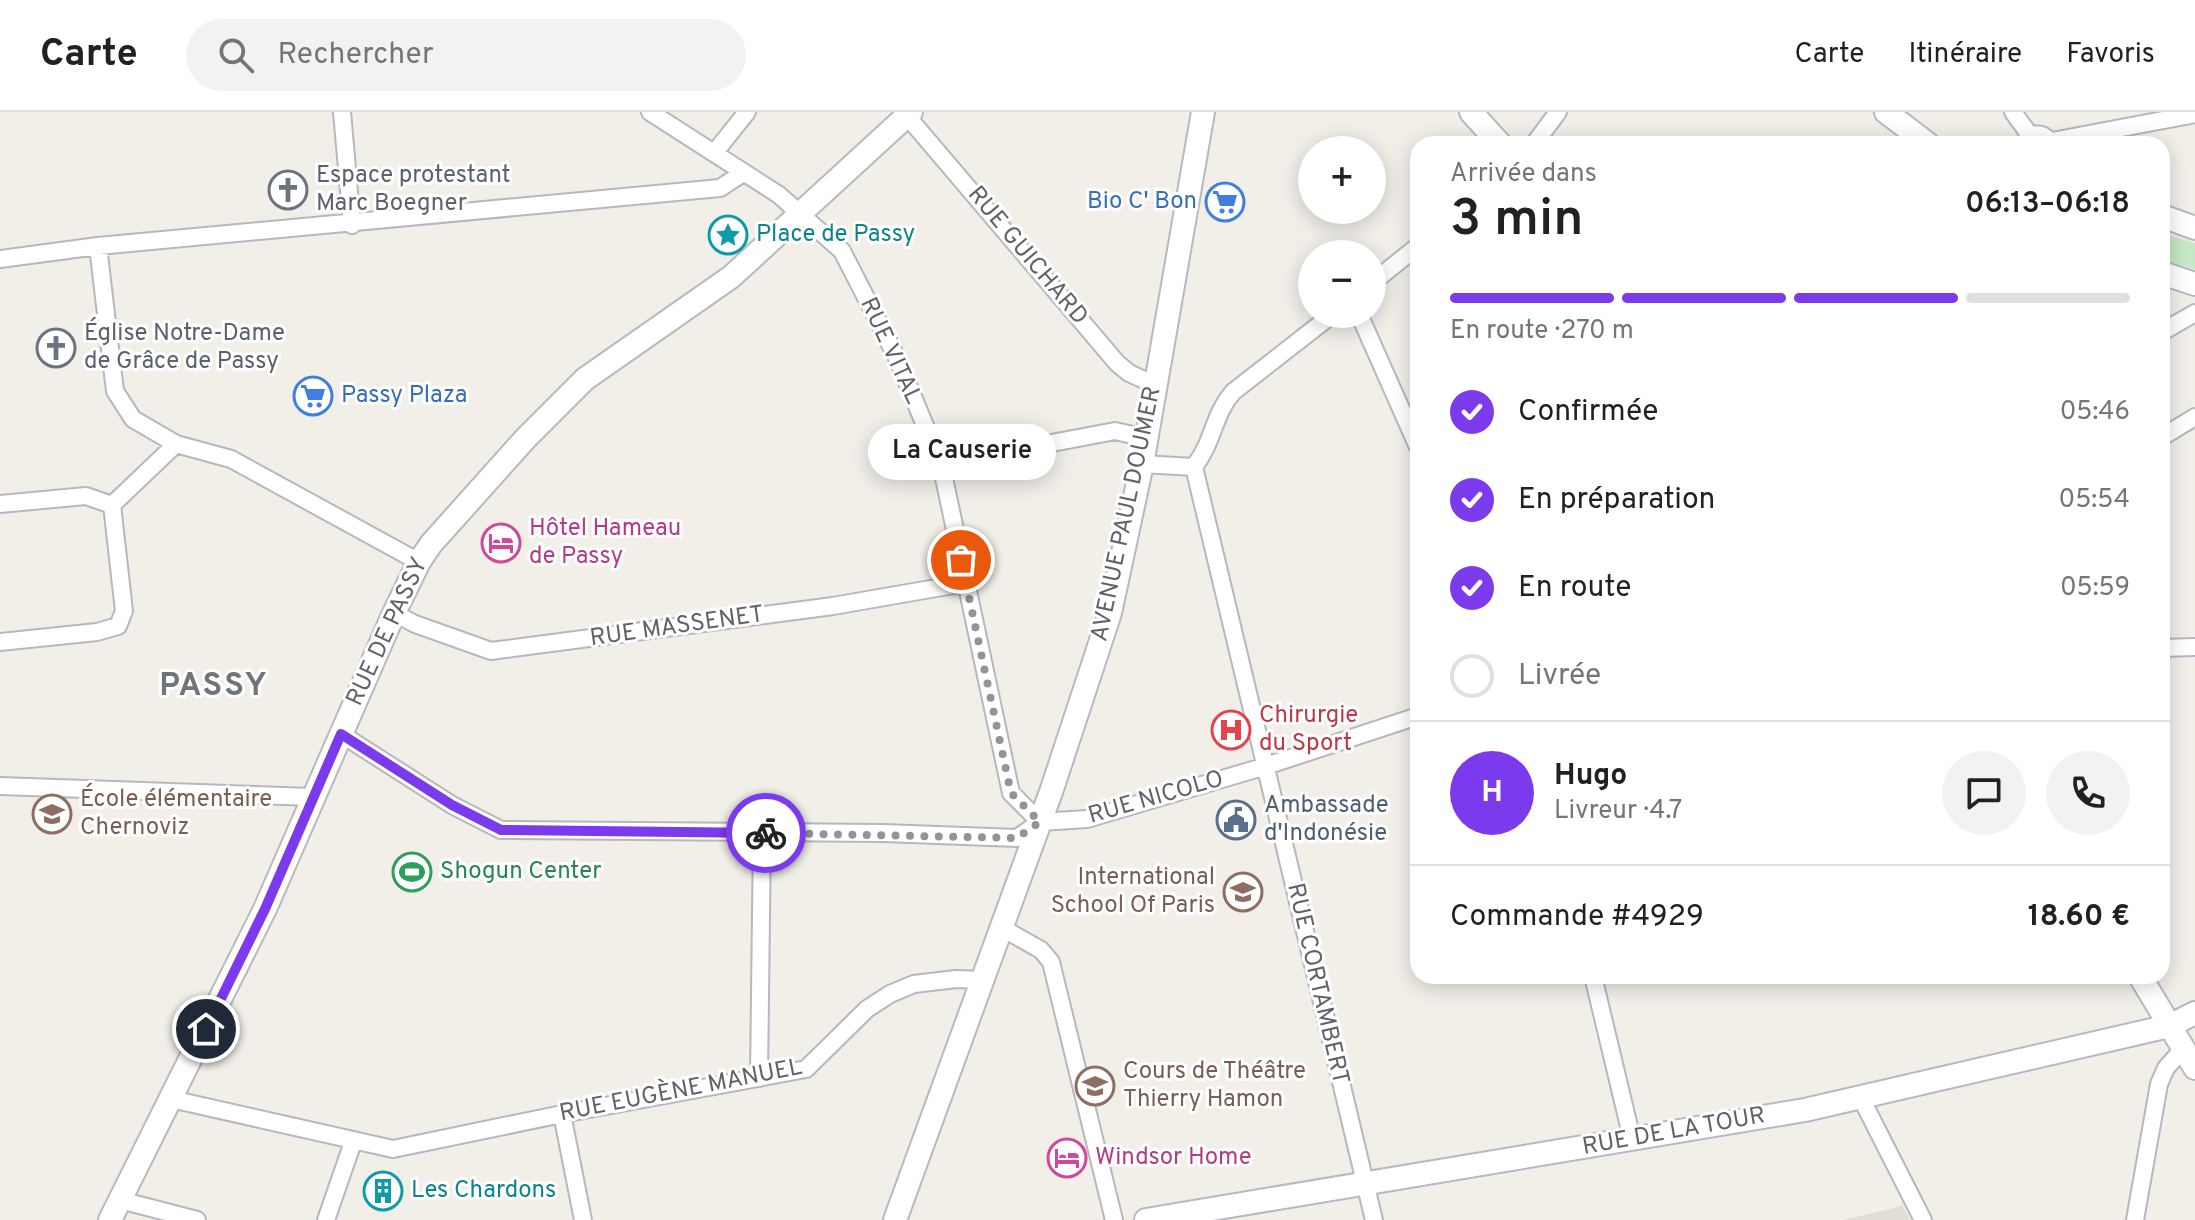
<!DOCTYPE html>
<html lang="fr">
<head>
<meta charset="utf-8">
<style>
  body { margin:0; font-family:Overpass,sans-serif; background:#f2f2f2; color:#202124; height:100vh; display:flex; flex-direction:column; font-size:30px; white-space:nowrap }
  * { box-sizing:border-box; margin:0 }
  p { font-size:26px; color:#757577 }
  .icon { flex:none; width:44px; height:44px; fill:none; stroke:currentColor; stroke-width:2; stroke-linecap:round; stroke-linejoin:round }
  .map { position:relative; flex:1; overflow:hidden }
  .details { position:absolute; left:1410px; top:24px; width:760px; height:848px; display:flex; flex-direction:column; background:#fff; border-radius:24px; box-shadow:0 4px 20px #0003 }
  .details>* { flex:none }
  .tools { position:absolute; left:1298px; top:24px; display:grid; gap:16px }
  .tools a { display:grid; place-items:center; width:88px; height:88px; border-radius:50%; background:#fff; box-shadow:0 4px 20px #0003; font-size:40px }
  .pin { position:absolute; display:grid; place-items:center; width:68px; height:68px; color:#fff; margin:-34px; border:4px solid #fff; border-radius:50%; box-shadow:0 2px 8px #0007 }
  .courier { position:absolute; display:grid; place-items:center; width:80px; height:80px; margin:-40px; border:6px solid #7c3aed; border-radius:50%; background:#fff; color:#222; box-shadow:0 2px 10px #0007 }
  .bubble { position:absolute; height:56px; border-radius:28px; background:#fff; box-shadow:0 4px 20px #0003; font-size:26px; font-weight:600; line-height:56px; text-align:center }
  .headline em { font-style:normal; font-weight:600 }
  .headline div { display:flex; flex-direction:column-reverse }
  .headline { display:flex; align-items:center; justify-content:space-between; height:136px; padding:0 40px }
  h1 { font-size:52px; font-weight:600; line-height:60px }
  .bar { display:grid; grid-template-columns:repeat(4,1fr); gap:12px 8px; align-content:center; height:96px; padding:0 40px }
  .bar i { height:10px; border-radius:6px; background:#e0e0e0 }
  .bar .on { background:#7c3aed }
  .bar p { grid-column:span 4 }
  .line { display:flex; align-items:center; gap:20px; padding:0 40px; border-top:2px solid #e0e0e0 }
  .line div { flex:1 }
  .round { display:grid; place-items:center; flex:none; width:84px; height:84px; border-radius:42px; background:#f2f2f2 }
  ol { padding:0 40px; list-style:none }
  li { display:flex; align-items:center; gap:24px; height:88px }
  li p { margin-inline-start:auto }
  li .icon { padding:8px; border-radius:50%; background:#7c3aed; color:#fff; stroke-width:4 }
  li:last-child { color:#757577 }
  li i { width:44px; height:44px; border:4px solid #e0e0e0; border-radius:50% }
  header { display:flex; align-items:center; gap:48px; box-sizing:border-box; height:112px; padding:0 40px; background:#fff; border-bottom:2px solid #e0e0e0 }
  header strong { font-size:38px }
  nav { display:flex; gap:44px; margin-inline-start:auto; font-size:28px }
  .search { width:560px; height:72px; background:#f2f2f2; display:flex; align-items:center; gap:20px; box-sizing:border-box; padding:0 28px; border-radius:44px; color:#757577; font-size:30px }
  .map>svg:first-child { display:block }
  .education { fill:#e1ded6 }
  .green { fill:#c5e8c5 }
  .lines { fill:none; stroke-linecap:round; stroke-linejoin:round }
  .street-casing { stroke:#b5b8bc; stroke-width:20 }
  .secondary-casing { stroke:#b6babf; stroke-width:26 }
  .street { stroke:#fff; stroke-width:16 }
  .secondary { stroke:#fff; stroke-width:22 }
  .done { stroke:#929495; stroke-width:8; stroke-dasharray:0 14.4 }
  .route { stroke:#7c3aed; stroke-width:10 }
  .labels { text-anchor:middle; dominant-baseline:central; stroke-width:6; stroke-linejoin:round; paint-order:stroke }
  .worship-label { font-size:24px; fill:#5b616d; stroke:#fff; text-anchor:start }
  .shop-label { font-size:24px; fill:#366cbe; stroke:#fff; text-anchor:end }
  .culture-label { font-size:24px; fill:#0d838f; stroke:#fff; text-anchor:start }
  .street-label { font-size:24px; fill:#5f6368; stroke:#fff }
  .hotel-label { font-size:24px; fill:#b23c85; stroke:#fff; text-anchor:start }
  .health-label { font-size:24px; fill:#be3a42; stroke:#fff; text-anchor:start }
  .education-label { font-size:24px; fill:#785e54; stroke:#fff; text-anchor:start }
  .service-label { font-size:24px; fill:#4e5e75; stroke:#fff; text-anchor:start }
  .leisure-label { font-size:24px; fill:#27864d; stroke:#fff; text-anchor:start }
  .district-label { font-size:32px; font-weight:bold; letter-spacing:2px; fill:#70757a; stroke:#fff }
</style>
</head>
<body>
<header>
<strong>Carte</strong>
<div class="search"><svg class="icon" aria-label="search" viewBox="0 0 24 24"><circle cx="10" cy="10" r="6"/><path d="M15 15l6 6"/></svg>Rechercher</div>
<nav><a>Carte</a><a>Itinéraire</a><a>Favoris</a></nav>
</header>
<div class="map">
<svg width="2195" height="1108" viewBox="0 0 2195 1108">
  <rect width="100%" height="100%" fill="#f1efe8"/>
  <path class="education" d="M1902,1093L1910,1108H1843L1894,1096Z"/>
  <path class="green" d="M2162,121L2195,131V157L2162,148Z"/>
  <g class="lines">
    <defs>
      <path id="street" d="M342,0L352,113
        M650,0L779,83L842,139L897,246L941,352L1011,681L1040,710
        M2013,0L2032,26
        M907,4L1117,251L1129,261L1155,273
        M2047,30L2195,2
        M1534,32L1558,0
        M715,40L747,0
        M98,134L115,279L133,307L176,332L231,347L419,450
        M0,147L98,134L720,76L743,61
        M1372,171L1418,134
        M1359,202L1418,335
        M2162,220L2195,201
        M2162,325L2195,305
        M941,352L1115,319L1146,326
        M1142,352L1194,355C1214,329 1213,303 1233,280L1333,202
        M1194,355L1374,1108
        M0,392L86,384L112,393
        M394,501L415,512L491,539L833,494L965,471
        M0,530L97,520L118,514L124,499L112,393L176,332
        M2162,536L2195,535
        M341,622L452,693L501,718L884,721L1017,726L1040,710L1087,707L1266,654L1418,604
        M0,674L312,685
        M1002,816L1041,838L1051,850L1114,1108
        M1593,864L1632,1027
        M759,966L762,721
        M1861,986L1923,1108
        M171,987L393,1037L562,1002L806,957L867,897L890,882L914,872L956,867L983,868
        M562,1002L583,1108
        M120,1088L197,1108
        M326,1108L353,1030
        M2135,1108L2159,972L2166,956L2183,937"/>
      <path id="secondary" d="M1471,0L1500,32
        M1886,0L1928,32
        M2027,32C2032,23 2042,23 2048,32
        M2162,104L2195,116
        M2162,161L2195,172
        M2140,864L2195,956
        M110,1108L265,797L394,501L419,450L431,432L526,326L585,267L731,165L911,0
        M895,1108L1052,677L1110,501L1142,352L1203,0
        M1146,1108L1805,998L2169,914L2195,901"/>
    </defs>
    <use href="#street" class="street-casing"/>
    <use href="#secondary" class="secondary-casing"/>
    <use href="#street" class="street"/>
    <use href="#secondary" class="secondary"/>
  </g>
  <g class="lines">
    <path class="done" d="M766,721L1017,726L1040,710L1011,681L961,448"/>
    <path class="route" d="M206,917L265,797L341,622L452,693L501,718L766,721"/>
  </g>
  <defs>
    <symbol id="church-ring" viewBox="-11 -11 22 22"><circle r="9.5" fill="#fff" stroke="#6b7280" stroke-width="1.5"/><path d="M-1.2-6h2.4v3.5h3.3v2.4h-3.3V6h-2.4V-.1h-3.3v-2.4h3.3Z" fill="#6b7280"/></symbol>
    <symbol id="supermarket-ring" viewBox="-11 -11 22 22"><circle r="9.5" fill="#fff" stroke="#3f7fe0" stroke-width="1.5"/><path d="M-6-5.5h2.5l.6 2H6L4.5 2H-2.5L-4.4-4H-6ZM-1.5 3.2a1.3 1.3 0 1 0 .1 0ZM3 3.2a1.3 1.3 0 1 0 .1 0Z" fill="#3f7fe0"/></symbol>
    <symbol id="sight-ring" viewBox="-11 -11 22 22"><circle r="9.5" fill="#fff" stroke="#0f9aa8" stroke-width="1.5"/><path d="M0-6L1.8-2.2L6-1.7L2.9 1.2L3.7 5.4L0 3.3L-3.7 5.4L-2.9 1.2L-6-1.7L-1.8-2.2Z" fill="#0f9aa8"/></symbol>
    <symbol id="hotel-ring" viewBox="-11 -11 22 22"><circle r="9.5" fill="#fff" stroke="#d1479c" stroke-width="1.5"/><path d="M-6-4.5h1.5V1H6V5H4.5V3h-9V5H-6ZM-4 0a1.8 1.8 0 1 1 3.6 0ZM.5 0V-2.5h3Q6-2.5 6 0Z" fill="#d1479c"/></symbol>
    <symbol id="hospital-ring" viewBox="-11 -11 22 22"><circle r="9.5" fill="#fff" stroke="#e0444e" stroke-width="1.5"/><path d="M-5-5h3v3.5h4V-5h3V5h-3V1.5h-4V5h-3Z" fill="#e0444e"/></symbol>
    <symbol id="school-ring" viewBox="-11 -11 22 22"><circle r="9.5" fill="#fff" stroke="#8d6e63" stroke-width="1.5"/><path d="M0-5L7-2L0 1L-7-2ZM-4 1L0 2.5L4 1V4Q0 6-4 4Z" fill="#8d6e63"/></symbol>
    <symbol id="civic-ring" viewBox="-11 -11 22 22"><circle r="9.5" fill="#fff" stroke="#5c6f8a" stroke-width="1.5"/><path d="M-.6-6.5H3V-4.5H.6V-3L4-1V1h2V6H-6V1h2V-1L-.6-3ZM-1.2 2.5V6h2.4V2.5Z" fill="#5c6f8a"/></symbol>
    <symbol id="stadium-ring" viewBox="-11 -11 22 22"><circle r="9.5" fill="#fff" stroke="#2e9e5b" stroke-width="1.5"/><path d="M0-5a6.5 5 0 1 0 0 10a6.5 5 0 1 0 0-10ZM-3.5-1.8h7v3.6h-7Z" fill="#2e9e5b"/></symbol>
    <symbol id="university-ring" viewBox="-11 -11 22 22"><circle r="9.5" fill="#fff" stroke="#8d6e63" stroke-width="1.5"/><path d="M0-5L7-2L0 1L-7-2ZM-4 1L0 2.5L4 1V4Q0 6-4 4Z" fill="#8d6e63"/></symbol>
    <symbol id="building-ring" viewBox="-11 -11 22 22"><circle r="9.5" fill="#fff" stroke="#0f9aa8" stroke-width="1.5"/><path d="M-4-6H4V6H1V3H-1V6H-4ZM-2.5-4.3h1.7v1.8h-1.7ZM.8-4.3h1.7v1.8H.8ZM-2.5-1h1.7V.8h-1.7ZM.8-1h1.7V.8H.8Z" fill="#0f9aa8"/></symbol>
  </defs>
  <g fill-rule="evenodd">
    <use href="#church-ring" x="266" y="56" width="44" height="44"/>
    <use href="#supermarket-ring" x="1203" y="68" width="44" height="44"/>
    <use href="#sight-ring" x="706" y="101" width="44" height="44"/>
    <use href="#church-ring" x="34" y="214" width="44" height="44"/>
    <use href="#supermarket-ring" x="291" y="262" width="44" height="44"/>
    <use href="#hotel-ring" x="479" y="409" width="44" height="44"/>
    <use href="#hospital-ring" x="1209" y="596" width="44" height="44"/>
    <use href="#school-ring" x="30" y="680" width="44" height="44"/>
    <use href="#civic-ring" x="1214" y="686" width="44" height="44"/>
    <use href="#stadium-ring" x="390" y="738" width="44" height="44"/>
    <use href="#university-ring" x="1221" y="758" width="44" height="44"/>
    <use href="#university-ring" x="1073" y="952" width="44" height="44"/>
    <use href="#hotel-ring" x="1045" y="1024" width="44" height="44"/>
    <use href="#building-ring" x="361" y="1057" width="44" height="44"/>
  </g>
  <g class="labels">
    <g class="worship-label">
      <text x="316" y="64">Espace protestant<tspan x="316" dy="28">Marc Boegner</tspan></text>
      <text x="84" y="222">Église Notre-Dame<tspan x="84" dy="28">de Grâce de Passy</tspan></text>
    </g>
    <g class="shop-label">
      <text x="1197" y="90">Bio C' Bon</text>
      <text x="341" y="284" text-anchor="start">Passy Plaza</text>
    </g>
    <g class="culture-label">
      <text x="756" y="123">Place de Passy</text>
      <text x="411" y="1079">Les Chardons</text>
    </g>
    <g class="street-label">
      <text transform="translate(1027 144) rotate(50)">RUE GUICHARD</text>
      <text transform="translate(890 239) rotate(65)">RUE VITAL</text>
      <text transform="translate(1127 402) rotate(-78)">AVENUE PAUL DOUMER</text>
      <text transform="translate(677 515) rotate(-8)">RUE MASSENET</text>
      <text transform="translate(388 520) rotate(-65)">RUE DE PASSY</text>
      <text transform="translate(1156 686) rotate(-16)">RUE NICOLO</text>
      <text transform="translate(1317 872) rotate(77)">RUE CORTAMBERT</text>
      <text transform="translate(681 979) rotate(-11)">RUE EUGÈNE MANUEL</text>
      <text transform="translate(1674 1020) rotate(-10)">RUE DE LA TOUR</text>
    </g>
    <g class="hotel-label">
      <text x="529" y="417">Hôtel Hameau<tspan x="529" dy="28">de Passy</tspan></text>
      <text x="1095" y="1046">Windsor Home</text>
    </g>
    <g class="health-label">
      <text x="1259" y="604">Chirurgie<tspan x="1259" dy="28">du Sport</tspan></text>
    </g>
    <g class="education-label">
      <text x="80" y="688">École élémentaire<tspan x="80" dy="28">Chernoviz</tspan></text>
      <text x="1215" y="766" text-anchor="end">International<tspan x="1215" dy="28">School Of Paris</tspan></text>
      <text x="1123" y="960">Cours de Théâtre<tspan x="1123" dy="28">Thierry Hamon</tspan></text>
    </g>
    <g class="service-label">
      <text x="1264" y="694">Ambassade<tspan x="1264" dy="28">d'Indonésie</tspan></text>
    </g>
    <g class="leisure-label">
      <text x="440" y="760">Shogun Center</text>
    </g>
    <g class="district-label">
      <text x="214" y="575">PASSY</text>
    </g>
  </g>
</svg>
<div class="tools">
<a>+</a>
<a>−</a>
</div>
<div class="pin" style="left:961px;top:448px;background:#ea580c"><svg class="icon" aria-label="bag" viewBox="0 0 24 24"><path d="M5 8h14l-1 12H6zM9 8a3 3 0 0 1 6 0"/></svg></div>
<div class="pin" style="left:206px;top:917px;background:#1f2937"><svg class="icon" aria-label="home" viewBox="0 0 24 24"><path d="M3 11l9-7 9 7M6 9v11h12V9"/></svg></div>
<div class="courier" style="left:766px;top:721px"><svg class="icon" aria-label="bike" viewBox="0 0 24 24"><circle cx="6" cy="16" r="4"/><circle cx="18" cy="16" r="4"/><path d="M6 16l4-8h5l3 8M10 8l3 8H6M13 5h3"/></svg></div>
<div class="bubble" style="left:868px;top:312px;width:188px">La Causerie</div>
<section class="details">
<div class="headline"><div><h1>3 min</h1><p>Arrivée dans</p></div><em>06:13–06:18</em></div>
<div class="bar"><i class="on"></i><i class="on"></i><i class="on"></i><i></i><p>En route · 270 m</p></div>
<ol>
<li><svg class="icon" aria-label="check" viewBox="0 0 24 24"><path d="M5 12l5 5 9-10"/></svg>Confirmée<p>05:46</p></li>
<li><svg class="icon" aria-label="check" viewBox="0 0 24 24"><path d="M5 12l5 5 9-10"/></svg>En préparation<p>05:54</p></li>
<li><svg class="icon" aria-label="check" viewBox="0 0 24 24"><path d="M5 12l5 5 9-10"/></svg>En route<p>05:59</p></li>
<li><i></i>Livrée</li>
</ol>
<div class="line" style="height:144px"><b class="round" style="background:#7c3aed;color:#fff">H</b><div><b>Hugo</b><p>Livreur · 4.7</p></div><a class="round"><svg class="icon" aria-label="chat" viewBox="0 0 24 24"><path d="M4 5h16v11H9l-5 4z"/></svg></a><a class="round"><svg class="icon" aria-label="phone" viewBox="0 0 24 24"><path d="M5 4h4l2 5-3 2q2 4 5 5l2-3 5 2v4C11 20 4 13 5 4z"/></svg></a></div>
<div class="line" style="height:104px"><div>Commande #4929</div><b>18.60 €</b></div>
</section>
</div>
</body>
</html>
